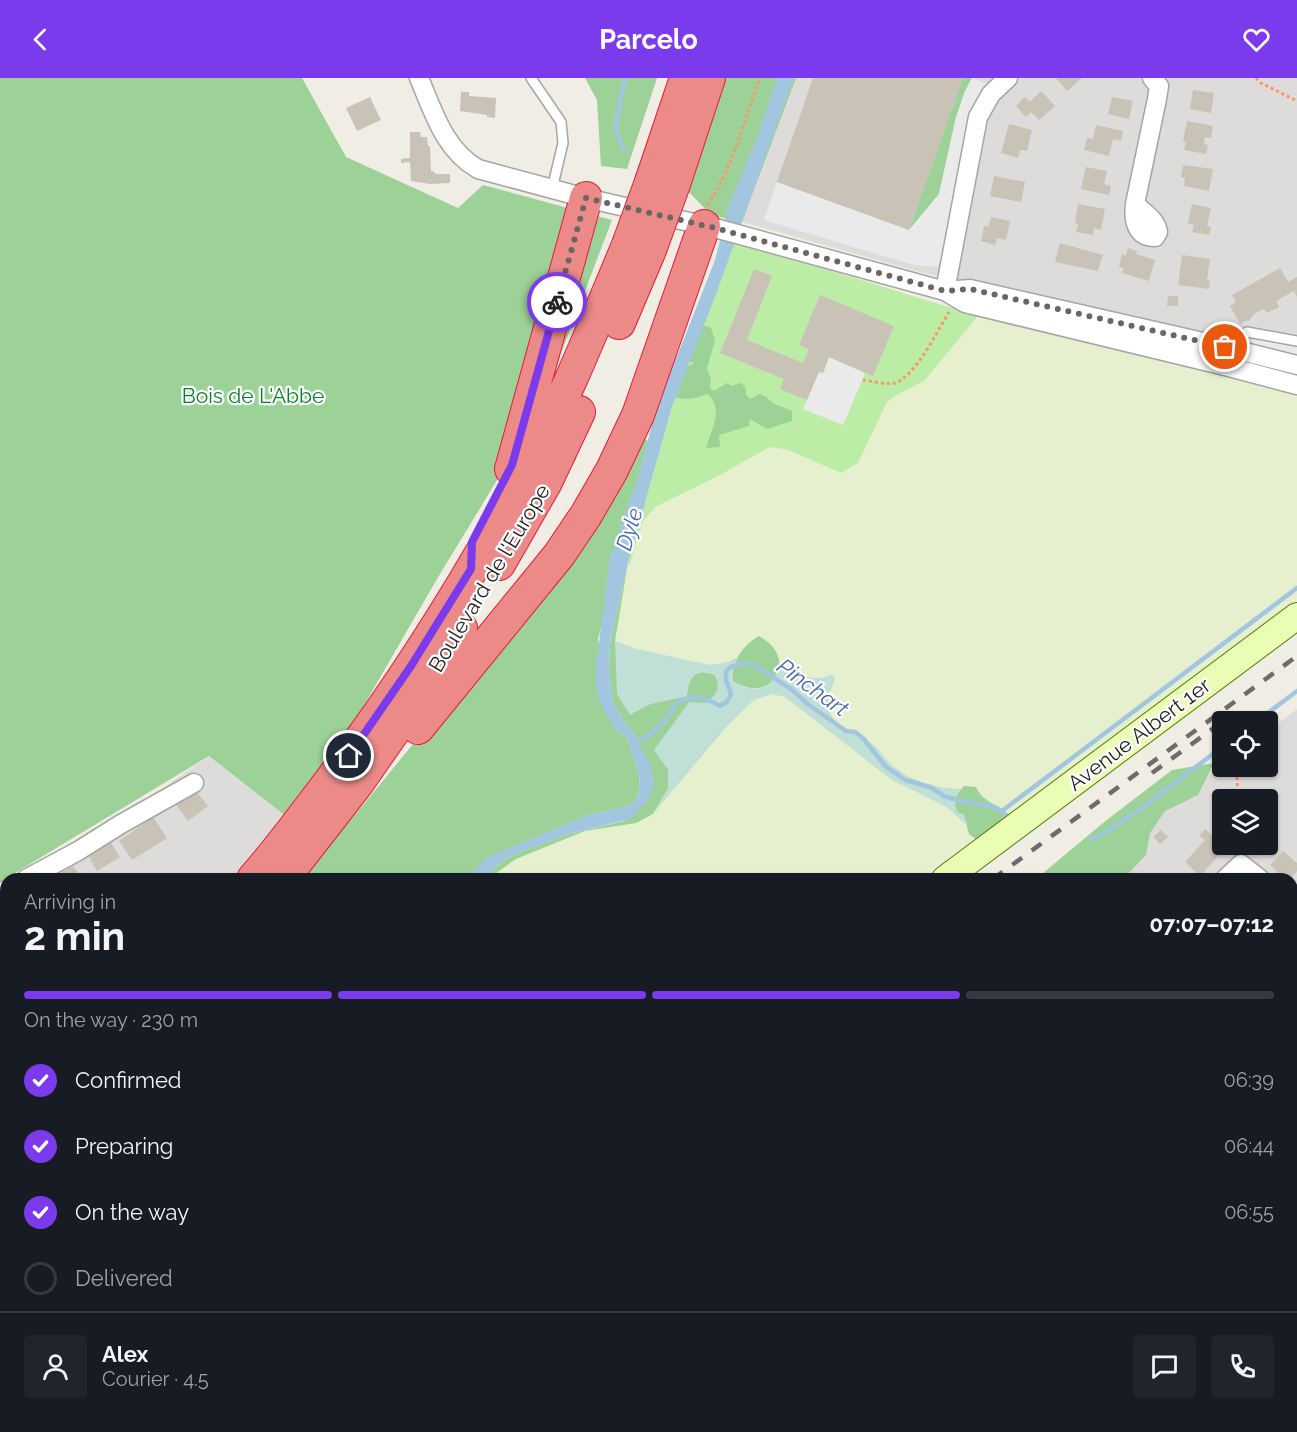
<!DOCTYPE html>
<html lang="en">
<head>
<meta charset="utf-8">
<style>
  body { margin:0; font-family:Raleway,sans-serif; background:#20242c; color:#f1f3f6; height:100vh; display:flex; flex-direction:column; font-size:22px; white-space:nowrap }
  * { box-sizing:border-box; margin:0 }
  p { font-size:20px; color:#9ea1a6 }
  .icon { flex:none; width:33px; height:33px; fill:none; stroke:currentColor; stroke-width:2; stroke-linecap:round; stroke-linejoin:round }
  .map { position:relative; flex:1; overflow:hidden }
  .details { position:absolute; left:0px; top:795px; width:1298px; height:560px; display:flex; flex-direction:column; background:#171b24; border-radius:18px 18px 0 0; box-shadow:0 2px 4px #0004 }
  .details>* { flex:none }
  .fabs { position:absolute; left:1212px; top:633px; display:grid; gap:12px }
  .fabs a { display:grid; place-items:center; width:66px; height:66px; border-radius:6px; background:#171b24; box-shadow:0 2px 4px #0004; font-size:30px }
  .pin { position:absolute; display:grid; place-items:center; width:51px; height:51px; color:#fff; margin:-26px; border:3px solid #fff; border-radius:50%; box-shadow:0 2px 6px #0007 }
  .courier { position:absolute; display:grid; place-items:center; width:60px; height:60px; margin:-30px; border:4px solid #7c3aed; border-radius:50%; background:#fff; color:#222; box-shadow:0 2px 8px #0007 }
  .headline em { font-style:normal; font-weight:700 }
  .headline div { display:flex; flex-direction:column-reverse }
  .headline { display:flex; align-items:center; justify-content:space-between; height:102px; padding:0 24px }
  h1 { font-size:39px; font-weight:700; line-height:45px }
  .bar { display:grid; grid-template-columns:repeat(4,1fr); gap:9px 6px; align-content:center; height:72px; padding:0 24px }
  .bar i { height:8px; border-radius:4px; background:#363941 }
  .bar .selected { background:#7c3aed }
  .bar p { grid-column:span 4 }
  .line { display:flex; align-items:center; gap:15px; padding:0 24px; border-top:2px solid #363941 }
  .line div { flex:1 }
  .round { display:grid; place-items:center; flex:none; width:63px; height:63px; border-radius:6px; background:#20242c }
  ol { padding:0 24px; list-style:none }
  li { display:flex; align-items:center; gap:18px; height:66px }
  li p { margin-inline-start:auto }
  li .icon { padding:6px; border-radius:50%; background:#7c3aed; color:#fff; stroke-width:4 }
  li:last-child { color:#9ea1a6 }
  li i { width:33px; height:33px; border:3px solid #363941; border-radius:50% }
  header { display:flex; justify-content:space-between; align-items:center; height:78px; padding:0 24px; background:#7c3aed; color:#fff; font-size:27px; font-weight:700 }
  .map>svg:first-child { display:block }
  .residential { fill:#dddcdb; fill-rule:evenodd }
  .farmland { fill:#e6f0ce }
  .grass { fill:#bbeda7 }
  .forest { fill:#9cd197 }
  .wetland { fill:#c0dfd7 }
  .parking { fill:#eaeaea }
  .water { fill:#a2c5e0 }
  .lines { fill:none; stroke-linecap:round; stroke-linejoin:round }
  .stream { stroke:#a2c5e0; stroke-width:4.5 }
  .building { fill:#c8c2b7 }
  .lane-casing { stroke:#a5a5a5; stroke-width:12 }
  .street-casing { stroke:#a5a5a5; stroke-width:21 }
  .secondary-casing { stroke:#547b00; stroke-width:28 }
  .highway-casing { stroke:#e41b36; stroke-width:34 }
  .path { stroke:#ff9566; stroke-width:3; stroke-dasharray:3 3; stroke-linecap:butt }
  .lane { stroke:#fff; stroke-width:9 }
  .street { stroke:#fff; stroke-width:18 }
  .secondary { stroke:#eafdb5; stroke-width:26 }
  .highway { stroke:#eb8a88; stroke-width:32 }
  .rail { stroke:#6c6c6c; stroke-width:4.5; stroke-dasharray:12 12; stroke-linecap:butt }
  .highway-bridge-casing { stroke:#e41b36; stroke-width:34; stroke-linecap:butt }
  .highway-bridge { stroke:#eb8a88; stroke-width:32 }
  .done { stroke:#686763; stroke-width:6; stroke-dasharray:0 10.8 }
  .route { stroke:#7c3aed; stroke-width:8 }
  .labels { text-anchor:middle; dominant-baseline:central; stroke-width:4.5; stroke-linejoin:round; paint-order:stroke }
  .park-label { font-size:21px; fill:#06832a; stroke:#fff }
  .street-label { font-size:21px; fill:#1e1e1e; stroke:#fff }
  .water-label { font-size:22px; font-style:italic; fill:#4666b3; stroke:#fff }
</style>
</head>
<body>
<header><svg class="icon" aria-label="back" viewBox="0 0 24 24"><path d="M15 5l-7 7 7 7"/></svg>Parcelo<svg class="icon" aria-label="heart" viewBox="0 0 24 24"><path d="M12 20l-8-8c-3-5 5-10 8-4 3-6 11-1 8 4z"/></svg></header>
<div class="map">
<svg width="1297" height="1354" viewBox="0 0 1297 1354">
  <rect width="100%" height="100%" fill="#f0eee4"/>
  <path class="residential" d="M796,0H1297V282L920,194L742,144Z
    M1297,631V1045L1292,1046V801H1070L1222,687V688H1268V653ZM1222,722H1268V766H1222Z
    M209,678L287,739L234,801H34Z
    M6,820V1029L0,1034V825Z"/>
  <path class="farmland" d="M978,238L1297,316V521L920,801H488L516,781L585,753L636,745L687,618L615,563L628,485L631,487L642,445L655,429L720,397L770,369L788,372L840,395L858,385L887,324L895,318L924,303Z
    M1297,1045V1354H1168L1171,1348H1292V1046Z"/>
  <path class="grass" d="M734,163L978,238L924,303L895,318L887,324L858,385L841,395L788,372L770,369L720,397L655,429L642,445L630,487L628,485L672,329Z"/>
  <path class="forest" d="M0,0H302L346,79L458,130L483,107L612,142L539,333L437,501L341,667L287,739L209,678L0,804Z
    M585,0H657L627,91L601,88L597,22Z
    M725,0H796L742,144L711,137L687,112Z
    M963,0H972L965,13L956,39L939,116L909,152Z
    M706,248L711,250L715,263L707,290L711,301L710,310L714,313L727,305L732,308L740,305L745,308L746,317L750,321L759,316C766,318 767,320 772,324C777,328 786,330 792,333V343L767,351L750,341L749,348L719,357L720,369L706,370C711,352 725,330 707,316C697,321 683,323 672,318L683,291L694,285L687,283L697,249Z
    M638,355L650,365L598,561L614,650L627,660L639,696L640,714L635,723L629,728L588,737L487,780L466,801H300L359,732L436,638Z
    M628,485L615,563L630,636L650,626L687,618C688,600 696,589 715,597L719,606L717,615L707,625L668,692V711L653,736L636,745L585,753L516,781L488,801H481L504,782L522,773L569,756L624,743L648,722L635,657L624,643L612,622L609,594L610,565Z
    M759,558C800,580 773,628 733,603C730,585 743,567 759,558Z
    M1214,685L1198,717L1165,733L1150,755L1146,777L1123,801H1036L1103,745L1172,692Z
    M964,708L976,709C985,727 997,724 1009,737L1002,748L977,762L969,756L964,737L957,734C953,723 955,717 964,708Z
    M6,1095V1186L0,1188V1100Z
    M303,1348L436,1349L429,1354H296Z
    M1016,1348L1171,1349L1168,1354H1009Z
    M476,1349H742L739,1354H479Z"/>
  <path class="wetland" d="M615,563L637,571L710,587L728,584L738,579L732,594L733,603C755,617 772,612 780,587C801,594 808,607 832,596L835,599C833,611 824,621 830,634C837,650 860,657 874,667C880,672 883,679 889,684C908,703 934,710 961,711C953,718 954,726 957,734L964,737L967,747L945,728L892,702L785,619L772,616L754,622L728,647L653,736L668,711V692L654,672L689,624L707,625C717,615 721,610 715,597C696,589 688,600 687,618L650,626L630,637L617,616Z
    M742,1349V1348L1016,1349L1009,1354H739Z"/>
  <path class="parking" d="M972,0L992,8L938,189L914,187L764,142L777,104L909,152L939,116L956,39L965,13Z
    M1247,254L1297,266V280L1243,267Z
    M829,279L865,295L843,347L803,331L819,294L823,295Z"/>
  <path class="water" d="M777,0H794L716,216L672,329L628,485L610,565L609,594L612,622L624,643L635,657L651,689L654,707L648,722L630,741L569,756L522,773L504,782L481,801H466L486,780L588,737L629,728L635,723L640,714L639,696L627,660L614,650L598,621L595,595L610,480L638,399L660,317L682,266L715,182L729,127L758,57Z"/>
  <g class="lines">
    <path class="stream" d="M624,72L615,50L625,0
      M1256,644L1297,613
      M635,666C650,656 669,645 674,627C690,616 704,618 720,628L727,624L731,616L726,602V593L731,589L744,585L754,587L791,611L809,627L846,653L855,654L863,660L885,688L905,702L930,709L944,718L965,724L991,728L1002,733L1005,739
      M1002,733L1297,510
      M1091,760L1100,758L1142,730L1222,669
      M762,1348L763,1354"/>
  </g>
  <path class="building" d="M813,0H963L909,152L777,104Z
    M1056,0H1082L1067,13Z
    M1193,12L1214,15L1211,35L1190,31Z
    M1041,13L1055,28L1039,42L1031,34L1026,39L1016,28L1025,19L1030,24Z
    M461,14H469V18L496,20L495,40L487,39V37L460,33Z
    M370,19L381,42L357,53L346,30Z
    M1112,19L1133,23L1129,41L1108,36Z
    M1187,43L1213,48L1211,60L1205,59L1204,66L1208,67L1206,76L1184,72L1186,64L1183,63Z
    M1009,46L1032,52L1027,73L1020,72L1018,80L1001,75Z
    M1096,47L1123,53L1121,63L1113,61L1109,78L1084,72L1087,60L1093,61Z
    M410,54H420L421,59H427L428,68H430L431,93L435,94V96H450V105L430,106L411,103L410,84L401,85V81L410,80Z
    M1183,87L1213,91L1209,113L1184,108L1185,100L1181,99Z
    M1086,89L1107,93L1104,106L1111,108L1109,117L1081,111Z
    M994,98L1025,104L1021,124L990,118Z
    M1078,126L1105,131L1101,152L1094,150L1093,157L1076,154L1078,146L1075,145Z
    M1192,126L1211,130L1207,148L1211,149L1209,157L1192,154L1194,147L1188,146Z
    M991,139L1010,143L1006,162L997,160L995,167L981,163L984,148L988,149Z
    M1060,165L1103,177L1098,193L1055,184Z
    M1128,170L1137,173L1136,176L1155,182L1149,203L1122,195L1124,190L1119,189L1122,176L1126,178Z
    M1182,177L1210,181L1207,202L1210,203L1209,211L1178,207Z
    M1280,190L1288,204L1297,199V219L1294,213L1276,223L1279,229L1267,235L1264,231L1254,236L1248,244L1247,242L1240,246L1230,228L1236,224L1232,217Z
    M754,191L772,198L747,262L803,285L809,271L799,267L820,217L894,248L873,298L829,279L823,295L819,294L807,322L780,311L784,301L720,275Z
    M1168,218H1178V228H1167Z
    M195,712L208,728L188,743L176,727Z
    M153,739L167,760L132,782L119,763Z
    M1205,751L1218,763L1213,770L1220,776L1200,798L1185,784L1205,762L1199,758Z
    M1161,752L1168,759L1160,766L1153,759Z
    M1268,761L1272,765L1260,778L1248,766H1268Z
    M110,763L120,779L97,793L88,777Z
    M1283,773L1297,785V793L1290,801H1285L1270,787Z
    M73,788L78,795L74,798L76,801L83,797L85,801H65L62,794Z
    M6,1251V1348H115L112,1354H0V1255Z"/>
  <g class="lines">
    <defs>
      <path id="lane" d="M531,0L561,44L563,65L552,111
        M1225,269L1247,254L1297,263
        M1292,1039L1297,1037"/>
      <path id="street" d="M419,0C434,35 444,71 478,91L586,120L715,150L945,213L965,225L1221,287L1297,307
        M1135,126C1144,135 1156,141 1158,154L1155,159C1136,159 1133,142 1135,126L1157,21L1159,8L1152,0
        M945,213L970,211L1225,269L1297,287
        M945,213L978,39L991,16L1008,0
        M26,801L78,773L121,746L194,705
        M1225,801L1241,786L1260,801
        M0,815L6,812
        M1292,854L1297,843
        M1292,1015L1297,1018
        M286,1354L293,1348"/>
      <path id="secondary" d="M945,801L1297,538
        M215,1354L216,1348"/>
      <path id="highway" d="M652,101L686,0
        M674,106L709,0
        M619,245L650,172
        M511,391L586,120
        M499,486L546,404L579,334
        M418,650L559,477L586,437L612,392L638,337L704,148
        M253,801C275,776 295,749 315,723C394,620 465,509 526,395C565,321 596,243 628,167
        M283,801L357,706L428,604L461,550
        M0,1055L6,1050
        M0,1084L6,1079"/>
    </defs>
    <use href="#lane" class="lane-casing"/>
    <use href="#street" class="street-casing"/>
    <use href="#secondary" class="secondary-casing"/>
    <use href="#highway" class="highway-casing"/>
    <path class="path" d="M1256,0L1261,5L1297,23
      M707,127C730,97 746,37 760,0
      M863,302C872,303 886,307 895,305C915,299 938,252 949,234
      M1237,699L1238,722"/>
    <use href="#lane" class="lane"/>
    <use href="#street" class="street"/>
    <use href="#secondary" class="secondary"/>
    <use href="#highway" class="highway"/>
    <path class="rail" d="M1152,695L1222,644
      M993,801L1297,578
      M237,1354L245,1348
      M251,1354L259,1348"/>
    <defs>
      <path id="highway-bridge" d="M628,167L652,101
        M650,172L674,106"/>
    </defs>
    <use href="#highway-bridge" class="highway-bridge-casing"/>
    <use href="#highway-bridge" class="highway-bridge"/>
  </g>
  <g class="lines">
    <path class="done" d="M557,224L586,120L715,150L945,213L970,211L1225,269"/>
    <path class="route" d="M349,678L411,588L471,491L472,464L512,387L557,224"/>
  </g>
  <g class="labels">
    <g class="park-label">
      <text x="253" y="317">Bois de L'Abbe</text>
    </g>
    <g class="street-label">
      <text transform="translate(489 500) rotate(-59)">Boulevard de l'Europe</text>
      <text transform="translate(1139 656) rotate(-37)">Avenue Albert 1er</text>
    </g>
    <g class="water-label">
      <text transform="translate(629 451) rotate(-73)">Dyle</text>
      <text transform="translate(813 609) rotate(36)">Pinchart</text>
    </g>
  </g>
</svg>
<div class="fabs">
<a><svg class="icon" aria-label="locate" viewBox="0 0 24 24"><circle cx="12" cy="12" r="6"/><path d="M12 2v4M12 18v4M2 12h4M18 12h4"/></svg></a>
<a><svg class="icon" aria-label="layers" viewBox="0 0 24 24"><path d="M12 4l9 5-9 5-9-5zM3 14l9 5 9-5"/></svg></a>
</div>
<div class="pin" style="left:1225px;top:269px;background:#ea580c"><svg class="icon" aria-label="bag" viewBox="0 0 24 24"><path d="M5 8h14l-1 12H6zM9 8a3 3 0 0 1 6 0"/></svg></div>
<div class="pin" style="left:349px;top:678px;background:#1f2937"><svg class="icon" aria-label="home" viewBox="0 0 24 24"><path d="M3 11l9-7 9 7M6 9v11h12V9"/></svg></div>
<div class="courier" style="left:557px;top:224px"><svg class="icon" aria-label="bike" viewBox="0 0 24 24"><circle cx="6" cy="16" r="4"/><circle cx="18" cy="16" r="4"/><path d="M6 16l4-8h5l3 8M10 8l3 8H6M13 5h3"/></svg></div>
<section class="details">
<div class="headline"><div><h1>2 min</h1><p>Arriving in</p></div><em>07:07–07:12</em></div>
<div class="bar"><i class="selected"></i><i class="selected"></i><i class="selected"></i><i></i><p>On the way · 230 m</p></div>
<ol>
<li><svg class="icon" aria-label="check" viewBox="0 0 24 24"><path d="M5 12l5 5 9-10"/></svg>Confirmed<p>06:39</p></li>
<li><svg class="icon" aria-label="check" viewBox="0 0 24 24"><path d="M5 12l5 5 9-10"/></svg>Preparing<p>06:44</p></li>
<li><svg class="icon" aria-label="check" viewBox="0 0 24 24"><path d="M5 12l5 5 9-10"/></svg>On the way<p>06:55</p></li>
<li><i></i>Delivered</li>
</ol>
<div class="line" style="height:108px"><a class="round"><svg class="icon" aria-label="person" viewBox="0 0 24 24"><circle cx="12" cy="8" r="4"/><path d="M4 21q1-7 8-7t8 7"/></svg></a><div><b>Alex</b><p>Courier · 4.5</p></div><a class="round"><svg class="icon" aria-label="chat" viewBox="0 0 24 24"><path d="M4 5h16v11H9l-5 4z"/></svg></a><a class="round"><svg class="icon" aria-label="phone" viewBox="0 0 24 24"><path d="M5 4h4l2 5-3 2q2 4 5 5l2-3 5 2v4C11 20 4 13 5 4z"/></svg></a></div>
</section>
</div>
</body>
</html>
